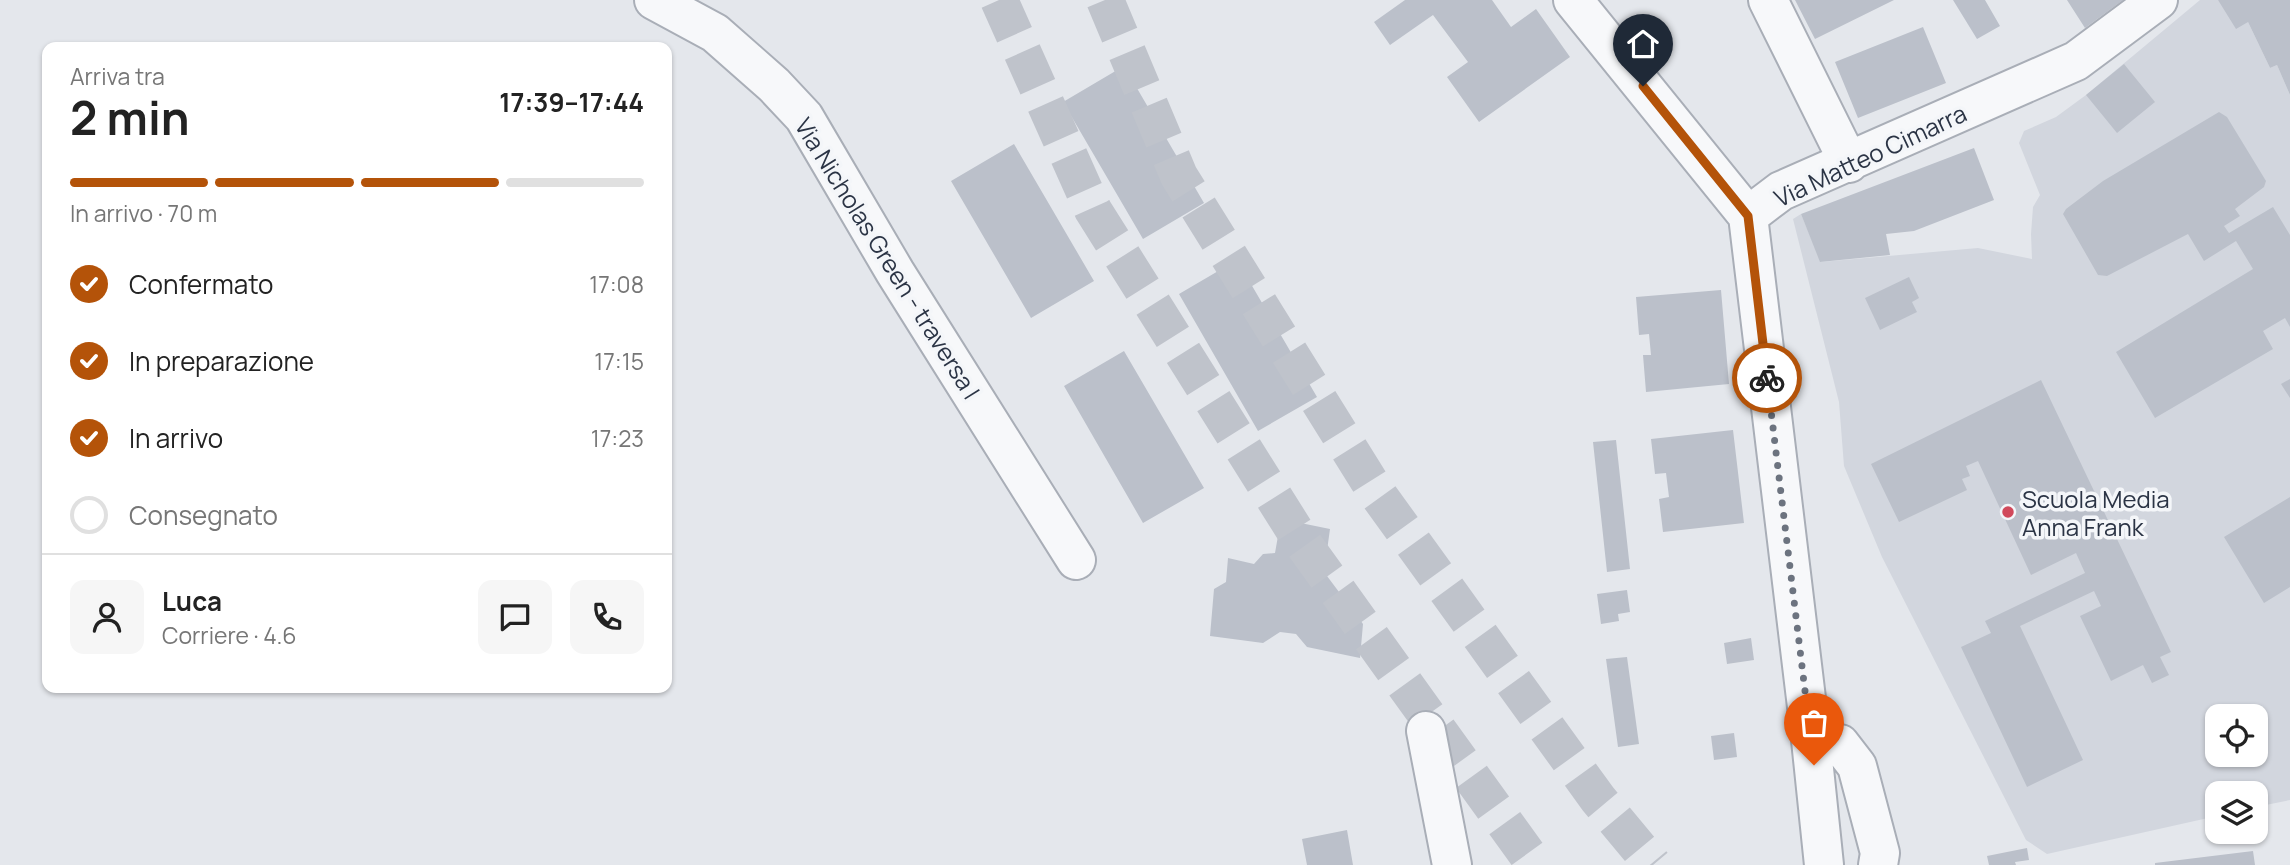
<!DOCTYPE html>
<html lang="it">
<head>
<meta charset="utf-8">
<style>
  body { margin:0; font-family:Manrope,sans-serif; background:#f6f6f6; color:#222; height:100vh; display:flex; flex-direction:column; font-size:26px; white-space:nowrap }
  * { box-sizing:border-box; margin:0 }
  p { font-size:23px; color:#767676 }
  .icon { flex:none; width:38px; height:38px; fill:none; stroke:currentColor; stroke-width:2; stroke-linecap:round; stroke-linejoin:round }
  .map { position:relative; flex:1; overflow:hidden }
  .panel { position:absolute; left:42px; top:42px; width:630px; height:651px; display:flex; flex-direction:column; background:#fff; border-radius:14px; box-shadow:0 2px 5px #0004 }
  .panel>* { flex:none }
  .controls { position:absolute; left:2205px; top:704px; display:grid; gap:14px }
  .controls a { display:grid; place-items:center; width:63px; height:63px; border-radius:14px; background:#fff; box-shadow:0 2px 5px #0004; font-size:35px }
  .pin { position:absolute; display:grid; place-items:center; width:60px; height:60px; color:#fff; margin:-72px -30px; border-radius:50% 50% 50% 0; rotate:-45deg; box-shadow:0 0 7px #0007 }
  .pin .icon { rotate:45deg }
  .courier { position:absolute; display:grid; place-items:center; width:70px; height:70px; margin:-35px; border:5px solid #b45309; border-radius:50%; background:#fff; color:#222; box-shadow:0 2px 9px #0007 }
  .headline em { font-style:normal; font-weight:700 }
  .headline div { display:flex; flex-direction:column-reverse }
  .headline { display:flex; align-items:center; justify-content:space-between; height:119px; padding:0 28px }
  h1 { font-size:46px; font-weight:700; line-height:52px }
  .bar { display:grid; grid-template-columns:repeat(4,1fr); gap:10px 7px; align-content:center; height:84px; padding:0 28px }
  .bar i { height:9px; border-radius:5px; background:#e0e0e0 }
  .bar .selected { background:#b45309 }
  .bar p { grid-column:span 4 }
  .line { display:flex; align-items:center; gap:18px; padding:0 28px; border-top:2px solid #e0e0e0 }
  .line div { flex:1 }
  .round { display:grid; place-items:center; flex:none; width:74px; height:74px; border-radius:14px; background:#f6f6f6 }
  ol { padding:0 28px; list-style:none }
  li { display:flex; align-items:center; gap:21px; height:77px }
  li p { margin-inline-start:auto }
  li .icon { padding:7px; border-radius:50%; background:#b45309; color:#fff; stroke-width:4 }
  li:last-child { color:#767676 }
  li i { width:38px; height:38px; border:4px solid #e0e0e0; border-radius:50% }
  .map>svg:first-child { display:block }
  .built { fill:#d2d6de; fill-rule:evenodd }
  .building { fill:#bbc0ca }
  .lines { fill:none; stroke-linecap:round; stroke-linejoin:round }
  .major-tunnel { stroke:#bfc3cb; stroke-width:38; stroke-dasharray:38 19; stroke-linecap:butt }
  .minor-casing { stroke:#a9aeb7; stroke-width:42 }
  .minor { stroke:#f7f8fa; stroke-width:38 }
  .done { stroke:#6c737f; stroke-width:7; stroke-dasharray:0 12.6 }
  .route { stroke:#b45309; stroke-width:9 }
  .poi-dot { fill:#d1495b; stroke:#f4f6f9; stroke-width:2.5 }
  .labels { text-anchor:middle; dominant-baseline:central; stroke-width:7; stroke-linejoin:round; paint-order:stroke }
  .street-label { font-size:24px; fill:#2b3445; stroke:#f4f6f9 }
  .poi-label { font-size:24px; fill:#2b3445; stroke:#f4f6f9; text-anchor:start }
</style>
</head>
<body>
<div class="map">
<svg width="2290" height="865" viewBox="0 0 2290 865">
  <rect width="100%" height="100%" fill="#e4e7ec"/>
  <path class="built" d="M2200,0H2218L2248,22L2270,68L2277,65L2290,95V800L2256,807V793H2217V816L2047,854L2026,840L1882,557L1844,466L1839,402L1793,219L1801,214L1821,262L1978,248L2032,259L2031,234L2033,207L2040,195L2019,143L2024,131L2056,117L2086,95ZM2217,716H2256V754H2217Z"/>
  <path class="building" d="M1405,0H1492L1511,27L1536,9L1570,57L1479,122L1447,77L1468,62L1433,15L1390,45L1374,22Z
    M1795,0H1894L1815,39Z
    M1953,0H1985L2000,26L1977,39Z
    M2067,0H2123L2085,28Z
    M2218,0H2290V95L2277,65L2270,68L2248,22L2236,29Z
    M1923,27L1946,83L1858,118L1835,62Z
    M2124,64L2155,102L2117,133L2086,95Z
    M1124,66L1204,203L1143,239L1063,102Z
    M2219,112L2227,117L2266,181L2264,187L2235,209L2240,216L2224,226L2229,233L2273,207L2290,235V327L2285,318L2263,331L2273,349L2155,418L2116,352L2253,269L2236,241L2204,261L2188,234L2107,276L2098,275L2063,214L2066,209L2103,181Z
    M1014,144L1094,281L1031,318L951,181Z
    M1974,148L1994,200L1914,231L1886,234L1890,255L1820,262L1801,214Z
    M1237,260L1317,397L1258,431L1179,294Z
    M1909,277L1919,298L1912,302L1917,312L1880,330L1865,298Z
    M1721,290L1729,384L1646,392L1643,355H1651L1649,334L1639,335L1636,297Z
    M1124,351L1204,488L1143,523L1064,386Z
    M2290,379V398L2281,384Z
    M2041,380L2171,652L2160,657L2169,675L2152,683L2143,665L2111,681L2080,616L2101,606L2094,591L2020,626L2083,760L2027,787L1961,647L1991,633L1985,621L2085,573L2076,553L2031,575L1978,461L1966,466L1970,476L1962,479L1967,490L1899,522L1871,464Z
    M1733,430L1744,523L1663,532L1659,499L1669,497L1666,473L1655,474L1651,439Z
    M1616,440L1630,569L1607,572L1593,442Z
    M2290,497V587L2264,603L2224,537Z
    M1281,519L1330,529L1324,572L1363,624L1360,658L1307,647L1296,634L1280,632L1263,643L1210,636L1214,589L1226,582L1228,558L1254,564L1263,554L1275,553Z
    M1627,590L1630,612L1618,614L1619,621L1601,624L1597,594Z
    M1751,638L1754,660L1727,664L1724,643Z
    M1627,657L1639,744L1618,747L1606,659Z
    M1734,733L1737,757L1714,760L1711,736Z
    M1347,830L1353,865H1307L1302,839Z
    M2027,848L2029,860L2015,862L2016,865H1989L1987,856Z
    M2253,851L2255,865H2155V863Z"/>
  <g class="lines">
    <path class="major-tunnel" d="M999,0L1093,210L1302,542L1535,865
      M1105,0L1179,176L1374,489L1598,799L1653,865"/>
    <defs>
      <path id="minor" d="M654,0L715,33L774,85L804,117L895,272L1076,560
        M1573,0L1748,216
        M1768,0L1849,163
        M1426,731L1452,865
        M1811,740L1840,744L1857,766L1880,853L1878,865
        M1824,865L1811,740L1748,216L1781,191L2076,61L2158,0"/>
    </defs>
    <use href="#minor" class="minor-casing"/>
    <use href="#minor" class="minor"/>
  </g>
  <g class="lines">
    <path class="done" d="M1767,378L1814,765"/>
    <path class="route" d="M1643,86L1748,216L1767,378"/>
  </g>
  <circle class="poi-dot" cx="2008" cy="512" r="7"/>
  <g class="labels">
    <g class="street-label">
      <text transform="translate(1870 155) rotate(-25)">Via Matteo Cimarra</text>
      <text transform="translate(888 258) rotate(58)">Via Nicholas Green - traversa I</text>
    </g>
    <g class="poi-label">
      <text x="2022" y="498">Scuola Media<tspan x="2022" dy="28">Anna Frank</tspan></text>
    </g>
  </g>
</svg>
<div class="controls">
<a><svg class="icon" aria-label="locate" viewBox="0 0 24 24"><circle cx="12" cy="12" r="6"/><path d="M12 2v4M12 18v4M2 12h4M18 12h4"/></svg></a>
<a><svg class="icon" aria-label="layers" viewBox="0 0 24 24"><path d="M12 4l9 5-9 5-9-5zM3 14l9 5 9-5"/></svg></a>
</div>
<div class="pin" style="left:1814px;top:765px;background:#ea580c"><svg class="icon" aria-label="bag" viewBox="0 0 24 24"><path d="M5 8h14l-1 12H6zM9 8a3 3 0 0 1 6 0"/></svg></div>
<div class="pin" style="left:1643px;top:86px;background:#1f2937"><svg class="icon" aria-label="home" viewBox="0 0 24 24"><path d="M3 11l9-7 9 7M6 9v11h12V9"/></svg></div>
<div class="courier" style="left:1767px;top:378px"><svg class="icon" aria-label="bike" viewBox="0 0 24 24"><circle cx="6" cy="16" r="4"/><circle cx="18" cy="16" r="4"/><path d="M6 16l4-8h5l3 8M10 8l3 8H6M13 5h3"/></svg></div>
<section class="panel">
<div class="headline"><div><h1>2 min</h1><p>Arriva tra</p></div><em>17:39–17:44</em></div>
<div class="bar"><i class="selected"></i><i class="selected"></i><i class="selected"></i><i></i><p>In arrivo · 70 m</p></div>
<ol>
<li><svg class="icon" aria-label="check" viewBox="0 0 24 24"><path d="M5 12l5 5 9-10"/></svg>Confermato<p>17:08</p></li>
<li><svg class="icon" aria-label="check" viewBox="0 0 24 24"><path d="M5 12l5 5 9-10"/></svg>In preparazione<p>17:15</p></li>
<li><svg class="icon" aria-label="check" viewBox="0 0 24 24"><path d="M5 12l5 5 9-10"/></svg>In arrivo<p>17:23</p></li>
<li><i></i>Consegnato</li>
</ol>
<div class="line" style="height:126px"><a class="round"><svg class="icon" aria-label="person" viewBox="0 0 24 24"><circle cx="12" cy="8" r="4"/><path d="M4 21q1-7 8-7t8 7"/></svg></a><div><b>Luca</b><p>Corriere · 4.6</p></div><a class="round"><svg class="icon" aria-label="chat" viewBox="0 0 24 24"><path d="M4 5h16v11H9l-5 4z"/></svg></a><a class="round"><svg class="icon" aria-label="phone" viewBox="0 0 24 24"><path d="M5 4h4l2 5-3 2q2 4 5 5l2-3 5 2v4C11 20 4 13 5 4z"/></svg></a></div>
</section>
</div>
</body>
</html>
